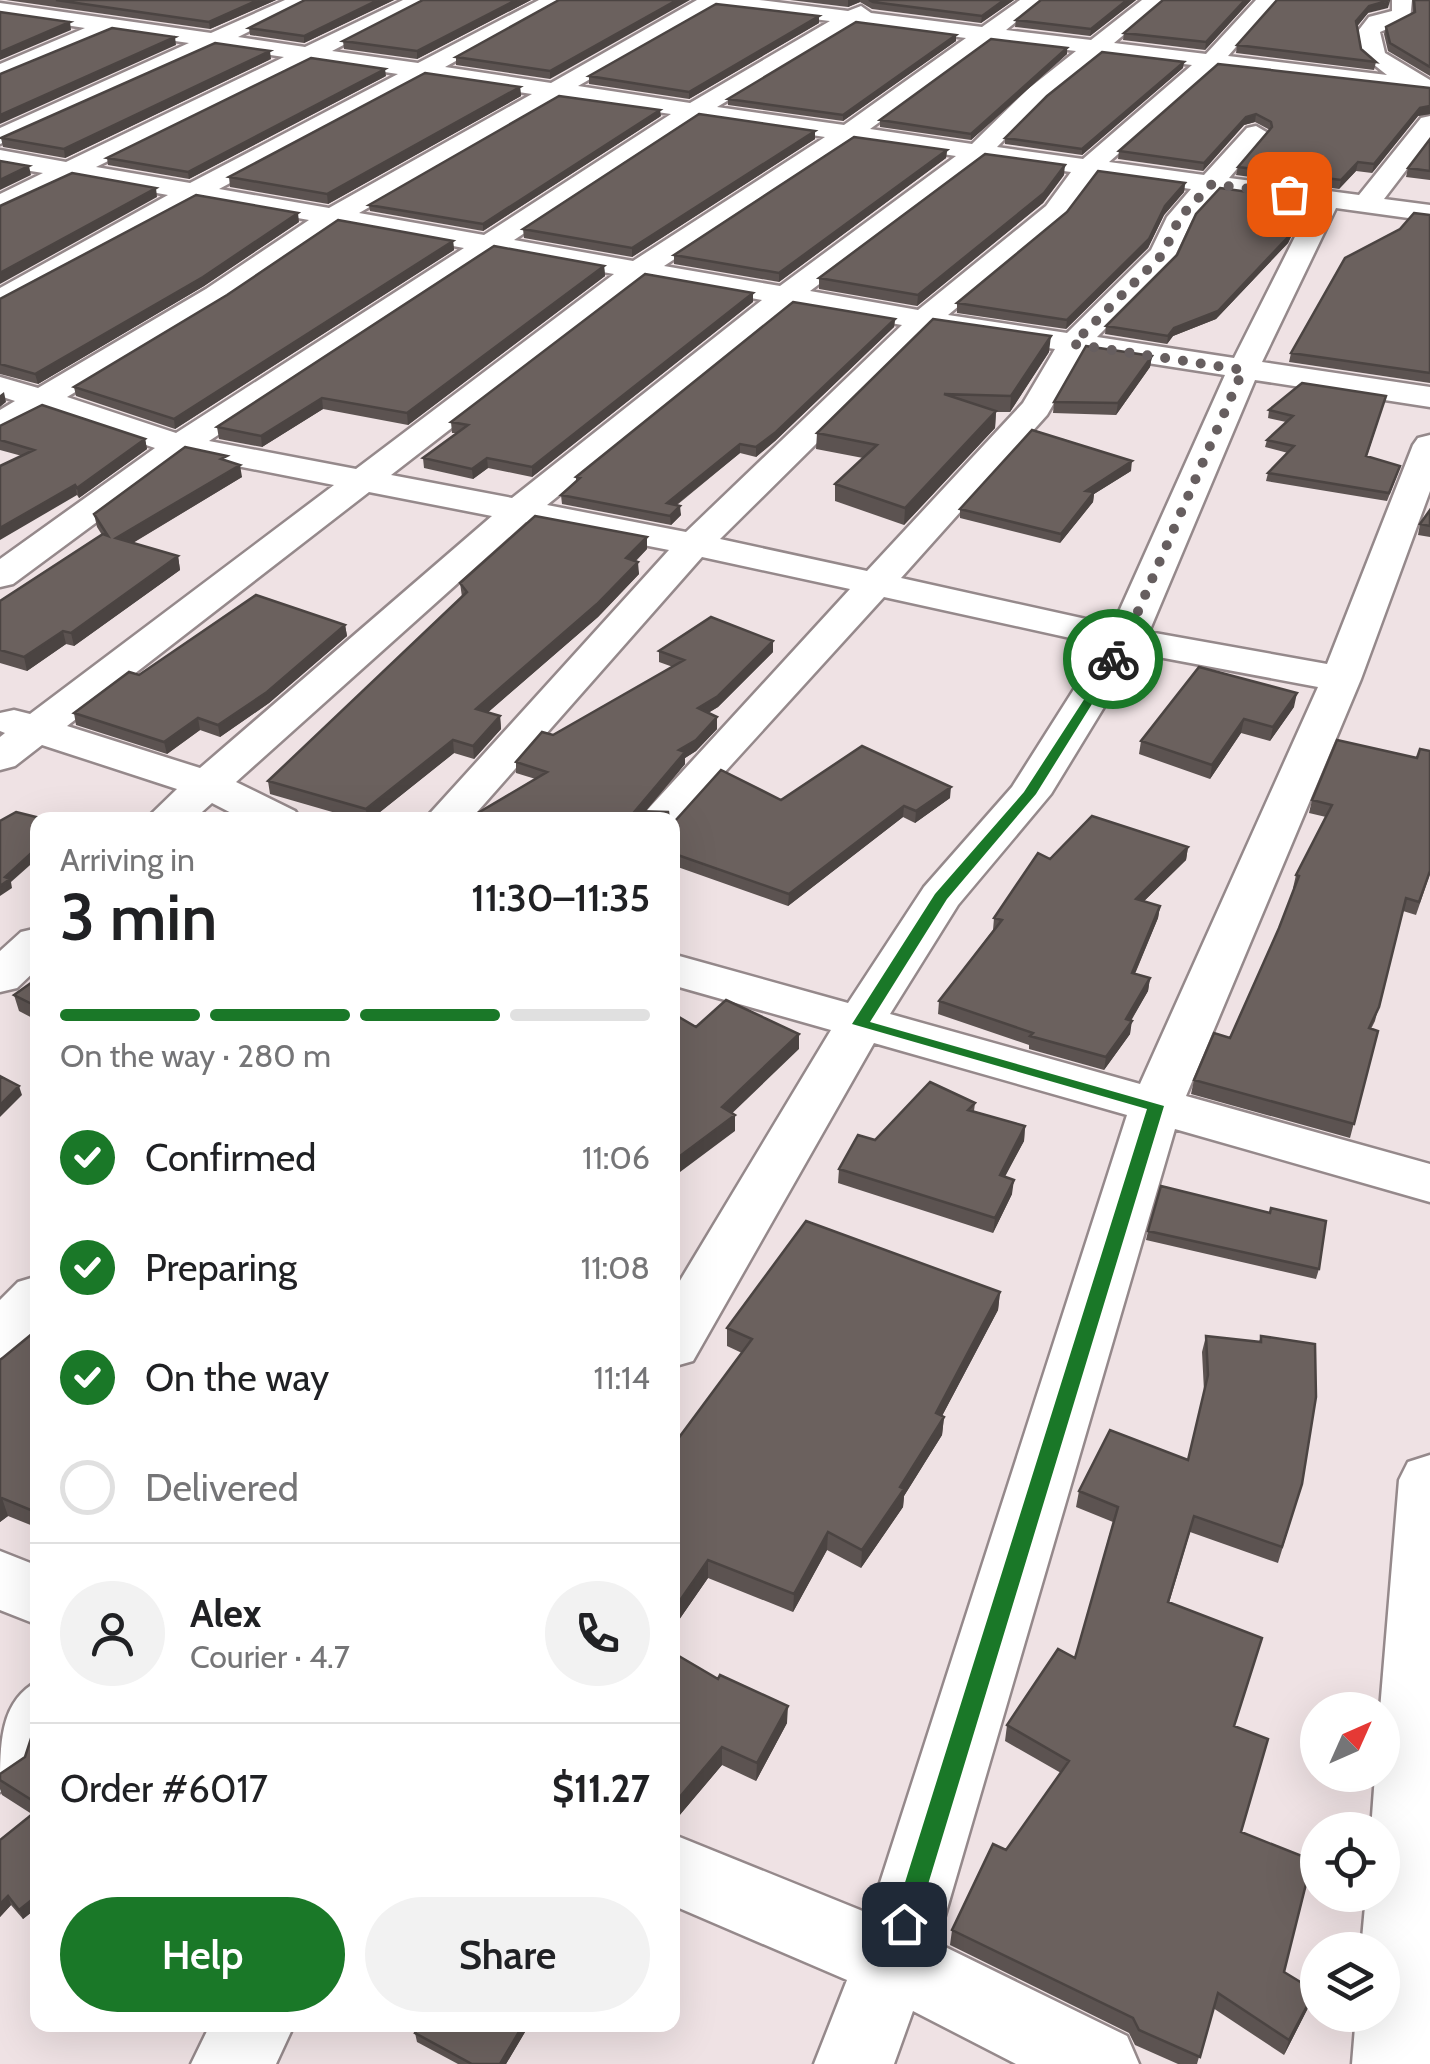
<!DOCTYPE html>
<html lang="en">
<head>
<meta charset="utf-8">
<style>
  body { margin:0; font-family:Cabin,sans-serif; background:#f2f2f2; color:#202124; height:100vh; display:flex; flex-direction:column; font-size:38px; white-space:nowrap }
  * { box-sizing:border-box; margin:0 }
  p { font-size:32px; color:#757577 }
  .icon { flex:none; width:55px; height:55px; fill:none; stroke:currentColor; stroke-width:2; stroke-linecap:round; stroke-linejoin:round }
  .map { position:relative; flex:1; overflow:hidden }
  .panel { position:absolute; left:30px; top:812px; width:650px; height:1220px; display:flex; flex-direction:column; background:#fff; border-radius:20px; box-shadow:0 10px 40px #0002 }
  .panel>* { flex:none }
  .needle { width:65px; rotate:45deg }
  .buttons { position:absolute; left:1300px; top:1692px; display:grid; gap:20px }
  .buttons a { display:grid; place-items:center; width:100px; height:100px; border-radius:50%; background:#fff; box-shadow:0 10px 40px #0002; font-size:50px }
  .pin { position:absolute; display:grid; place-items:center; width:85px; height:85px; color:#fff; margin:-42px; border-radius:20px; box-shadow:0 5px 15px #0006 }
  .courier { position:absolute; display:grid; place-items:center; width:100px; height:100px; margin:-50px; border:8px solid #1a7828; border-radius:50%; background:#fff; color:#222; box-shadow:0 2px 12px #0007 }
  .head em { font-style:normal; font-weight:600 }
  .head div { display:flex; flex-direction:column-reverse }
  .head { display:flex; align-items:center; justify-content:space-between; height:170px; padding:0 30px }
  h1 { font-size:65px; font-weight:600; line-height:75px }
  .bar { display:grid; grid-template-columns:repeat(4,1fr); gap:15px 10px; align-content:center; height:120px; padding:0 30px }
  .bar i { height:12px; border-radius:8px; background:#e0e0e0 }
  .bar .on { background:#1a7828 }
  .bar p { grid-column:span 4 }
  .line { display:flex; align-items:center; gap:25px; padding:0 30px; border-top:2px solid #e0e0e0 }
  .line div { flex:1 }
  .round { display:grid; place-items:center; flex:none; width:105px; height:105px; border-radius:52px; background:#f2f2f2 }
  ol { padding:0 30px; list-style:none }
  li { display:flex; align-items:center; gap:30px; height:110px }
  li p { margin-inline-start:auto }
  li .icon { padding:10px; border-radius:50%; background:#1a7828; color:#fff; stroke-width:4 }
  li:last-child { color:#757577 }
  li i { width:55px; height:55px; border:5px solid #e0e0e0; border-radius:50% }
  .button { display:flex; gap:20px; margin-top:auto; padding:20px 30px }
  .button a { flex:1; height:115px; border-radius:60px; background:#1a7828; color:#fff; font-size:40px; font-weight:600; line-height:115px; text-align:center }
  .button a+a { background:#f2f2f2; color:#202124 }
  .map>svg:first-child { display:block }
  .lines { fill:none; stroke-linecap:round; stroke-linejoin:round }
  .minor-casing { stroke:#95898b; stroke-width:5 }
  .minor { fill:#fff; fill-rule:evenodd }
  .wall { fill:#5c5351 }
  .shaded-wall { fill:#4b4442 }
  .building { fill:#6b615e; stroke:#4b4442; stroke-width:2.5 }
  .route { fill:#1a7828 }
  .done { stroke:#665e5f; stroke-width:10; stroke-dasharray:0 18 }
</style>
</head>
<body>
<div class="map">
<svg width="1430" height="2064" viewBox="0 0 1430 2064">
  <rect width="100%" height="100%" fill="#efe2e4"/>
  <g class="lines">
    <defs>
      <path id="minor" d="M285,0H312L238,37L305,47L403,0H429L332,51L418,63L539,0H565L445,67L551,83L697,0H759L848,11L861,6L871,13L982,27L1020,0H1043L1006,30L1091,40L1142,0H1165L1114,43L1206,54L1256,0H1277L1228,56L1387,75L1363,56L1358,31L1369,17L1392,11V0H1412L1410,19L1380,32L1385,53L1430,80V94L1216,68L1109,162L1204,175L1247,128L1256,126L1268,133L1229,178L1359,195L1421,118L1430,116V139L1384,199L1430,205V221L1336,208L1262,362L1430,387V407L1255,380L1149,632L1327,664L1413,445L1418,438L1430,435V491L1361,679L1186,1096L1430,1164V1202L1175,1129L937,1943L1127,2036L1139,2064H1016L913,2011L894,2064H814L847,1980L672,1905V1834L870,1914L1127,1115L874,1043L693,1361L672,1367V1294L831,1030L672,985V954L848,1003L924,887L1012,787L1102,645L884,597L672,830V820H638L850,589L702,557L470,820H424L669,550L526,522L236,782L295,811L301,820H245L212,803L193,820H145L177,789L42,745L15,766L0,770V737L5,733L0,731V713L14,710L30,714L334,485L186,456L13,584L0,587V559L155,448L44,411L0,434V410L15,401L0,396V377L38,388L206,289L309,220L197,200L0,309V288L168,195L73,178L0,212V194L43,173L0,166V150L66,162L284,57L216,47L0,144V128L189,43L113,32L0,79V64L85,28L0,15V3L211,33ZM715,7L830,21L690,103L578,86ZM855,24L966,38L844,125L717,107ZM990,41L1076,51L1028,89L972,144L870,129ZM1100,54L1192,65L1083,159L997,147L1044,99ZM311,61L398,74L190,183L96,167ZM425,78L532,94L329,208L219,189ZM559,98L671,114L484,235L359,213ZM698,118L825,137L633,261L514,240ZM853,141L956,156L780,286L664,266ZM983,160L1071,172L1046,206L918,310L810,291ZM1095,175L1191,189L1167,217L1151,250L1067,333L948,315L1064,218ZM1217,192L1311,205L1234,358L1097,337L1173,260L1192,220ZM338,225L464,248L176,433L67,397L226,301ZM494,253L614,274L356,469L209,441ZM644,279L762,300L512,498L391,475ZM792,306L902,325L686,532L547,505ZM931,330L1055,349L1023,403L867,571L720,539ZM1083,353L1225,375L1113,625L901,578L1047,415ZM369,492L492,516L200,768L67,726ZM1137,653L1318,687L1140,1084L890,1014L958,905L1051,794Z
        M38,928V968L17,988L0,992V951L21,932Z
        M38,1276V1334L21,1352L0,1358V1300L18,1282Z
        M1430,1455V2064H1352L1356,2015H1382V1950H1361L1366,1895H1382V1830H1371L1375,1775H1382L1380,1710L1399,1480L1408,1462Z
        M0,1551L38,1566V1625L0,1610Z
        M38,1681C38,1732 54,1772 0,1792C0,1742 0,1701 38,1681Z
        M210,2025H294L276,2064H191Z"/>
    </defs>
    <use href="#minor" class="minor-casing"/>
    <use href="#minor" class="minor"/>
  </g>
  <path class="wall" d="M6,0H276L210,29Z
    M305,0H394L304,43L250,35L249,28Z
    M423,0H531L417,59L344,49L343,41Z
    M559,0L550,79L456,65V57Z
    M790,0H1014L981,23L872,9L860,2L848,7Z
    M1041,0H1136L1090,36L1015,27L1016,20Z
    M1163,0H1251L1205,50L1123,40L1124,33Z
    M1412,0H1430V76L1388,51L1384,34L1386,27L1413,13Z
    M1388,8L1368,13L1357,26L1361,49L1376,62L1374,70L1236,53L1237,45Z
    M819,16V23L689,99L589,84V76Z
    M956,35V41L843,121L728,105V99Z
    M1067,48V54L971,140L880,127V120Z
    M271,59L65,158L3,147L1,138Z
    M1218,64L1430,88V114L1418,116L1372,173L1356,171L1339,189L1236,175L1238,167L1270,130L1255,122L1244,125L1203,171L1118,159L1119,151Z
    M1183,68L1082,155L1005,144V138Z
    M386,76L189,179L108,165L107,158Z
    M520,87L521,96L328,204L230,187L229,177Z
    M661,116L483,231L370,211L369,205Z
    M815,131V139L632,257L524,238L523,229Z
    M1430,139V180L1406,177L1408,168Z
    M947,150L946,158L779,282L674,264V255Z
    M1064,175L1043,203L917,306L819,289V278Z
    M1185,183L1184,192L1164,215L1148,248L1066,329L957,313V303Z
    M1305,208L1288,243L1216,319L1173,336L1167,344L1105,334L1106,326Z
    M1430,215V383L1289,362L1291,353Z
    M299,222L204,286L38,384L0,374V299Z
    M453,241L454,250L175,429L76,396L74,387Z
    M604,266L605,276L408,425L323,409L262,447L219,439L217,427Z
    M753,302L532,477L488,468L473,479L424,468L423,458L457,433H452L451,422Z
    M895,319L894,327L775,441L756,457L740,453L677,505L681,515L671,525L562,504L561,495L576,481V477Z
    M1049,352L1010,412H996L995,428L904,525L835,501V484L863,458L816,449L817,433Z
    M1152,356L1150,367L1116,415L1053,413L1054,402Z
    M1386,396L1367,456L1398,473L1387,501L1266,481L1268,473L1288,453L1265,447L1267,440L1286,422L1268,418L1269,410Z
    M0,426L145,439L147,449L79,498L77,495L22,456L0,450Z
    M228,461L242,477L133,543L178,556L180,570L74,646L66,644L27,671L0,663V601L102,535L97,527L94,514Z
    M1131,471L1094,494L1093,502L1060,543L960,518V509Z
    M1430,510V537L1418,535L1420,524Z
    M647,549L636,561L639,574L598,617L488,712L500,716L501,729L474,759L454,753L370,820H360L270,794L268,781L462,597L460,583Z
    M345,625L347,636L269,703L220,737L200,730L167,754L76,725L74,713L139,675Z
    M773,641V652L718,707L708,713L717,729L696,751L685,758V764L645,812L669,820L516,773V762L553,735L673,667L659,662V651Z
    M1294,707L1270,741L1241,733L1210,779L1139,754L1141,741Z
    M1337,740L1430,874L1416,915L1403,911L1375,1021L1371,1029L1378,1031L1350,1138L1191,1094L1194,1080L1230,1038L1279,928L1294,889L1293,888L1296,875L1326,817L1309,813L1312,800Z
    M950,798L915,823L903,817L788,906L672,865V821L781,800Z
    M1188,847L1186,860L1144,901L1160,906L1158,918L1135,974L1150,978L1148,991L1131,1021L1130,1034L1104,1070L1029,1049V1045L938,1014L939,1001L993,930L994,918L1050,859Z
    M38,978V1021L19,1011L14,995Z
    M975,1103L974,1111L1025,1126L1024,1141L1004,1177L1012,1194L993,1233L838,1183L839,1169L875,1140Z
    M1148,1231L1319,1269L1316,1279L1146,1240Z
    M1000,1292L998,1310L942,1416L944,1417L942,1435L904,1496L903,1507L861,1568L827,1550L793,1612L708,1578L672,1630V1447L742,1353L727,1346V1328Z
    M38,1329V1528L8,1516L0,1522V1360Z
    M1206,1336L1259,1342L1261,1336L1302,1484L1278,1563L1190,1532L1169,1603L1235,1726L1241,1832L1284,1972L1309,2006L1284,2055L1213,2008L1197,2064H1178L1135,2045L1129,2033L950,1945L952,1930L1061,1773L1005,1741L1007,1725L1075,1658L1113,1522L1076,1507L1079,1491L1188,1460L1204,1391L1202,1352Z
    M672,1652L787,1723L756,1781L722,1765L673,1823Z
    M37,1717L38,1818L2,1795L0,1789V1774L25,1757Z
    M38,1825V1907L23,1919L11,1905L0,1917V1840Z
    M420,2025H528V2027L506,2064H458L417,2042L415,2033Z"/>
  <path class="shaded-wall" d="M258,0H276L210,29L209,22Z
    M378,0H394L304,43V36Z
    M516,0H531L417,59V51Z
    M677,0H690L550,79V71Z
    M848,0H860V2L848,7Z
    M1004,0H1014L981,23L982,16Z
    M1127,0H1136L1090,36L1091,29Z
    M1245,0H1251L1205,50L1206,42Z
    M1390,1L1388,8L1368,13L1355,29L1356,21L1369,6Z
    M819,16V23L689,99V92Z
    M70,22L71,30L0,60V52Z
    M956,35V41L843,121V115Z
    M175,37L176,45L0,124V115Z
    M1067,48V54L971,140V134Z
    M270,51L271,59L65,158L64,149Z
    M1184,62L1183,68L1082,155V149Z
    M385,69L386,76L189,179L188,172Z
    M520,87L521,96L328,204L327,194Z
    M1430,106V114L1418,116L1372,173L1374,164L1420,108Z
    M660,110L661,116L483,231V224Z
    M1256,114L1255,122L1244,125L1203,171L1204,163L1246,117Z
    M815,131V139L632,257V248Z
    M947,150L946,158L779,282V273Z
    M1358,162L1356,171L1339,189L1341,180Z
    M1065,165L1064,175L1043,203L917,306L918,295Z
    M29,166L31,175L0,190V180Z
    M1185,183L1184,192L1164,215L1148,248L1066,329L1067,320Z
    M156,188L157,197L0,284V273Z
    M1307,200L1305,208L1288,243L1216,319L1173,336L1167,344L1168,336L1174,328Z
    M298,213L299,222L204,286L38,384L35,374Z
    M453,241L454,250L175,429L174,419Z
    M604,266L605,276L408,425L407,413Z
    M753,293V302L532,477V467Z
    M895,319L894,327L775,441L756,457V447Z
    M1051,336L1049,352L1010,412L1011,396Z
    M1152,356L1150,367L1116,415L1118,403Z
    M4,392L6,402L0,407V395Z
    M322,398L323,409L262,447L261,436Z
    M996,411L995,428L904,525L905,508Z
    M145,439L147,449L79,498L77,488Z
    M740,444V453L667,512V503Z
    M487,458L488,468L473,479L472,469Z
    M1132,461L1131,471L1094,494L1093,502L1060,543L1061,534L1086,491Z
    M240,465L242,477L119,551L116,538Z
    M75,485L77,495L0,540V528Z
    M680,506L681,515L671,525L670,516Z
    M647,537V549L626,570V558Z
    M178,556L180,570L74,646L71,633Z
    M638,562L639,574L598,617L477,722L476,709Z
    M345,625L347,636L269,703L220,737L218,725Z
    M63,631L66,644L27,671L24,657Z
    M773,641V652L718,707L698,719V708Z
    M1297,693L1294,707L1270,741L1273,727Z
    M500,716L501,729L474,759L473,746Z
    M717,717V729L696,751L685,758V764L638,820L635,811L679,750Z
    M198,718L200,730L167,754L164,742Z
    M1244,719L1241,733L1210,779L1212,765Z
    M453,740L454,753L370,820H367L366,809Z
    M951,787L950,798L915,823L916,811Z
    M904,806L903,817L788,906L789,894Z
    M38,847V858L11,882L12,888L0,896V886L5,877Z
    M1188,847L1186,860L1134,911L1136,899Z
    M1160,906L1158,918L1130,985L1132,973Z
    M1150,978L1148,991L1124,1032L1126,1019Z
    M1132,1021L1130,1034L1104,1070L1106,1057Z
    M799,1034V1049L722,1123V1107Z
    M19,1086L22,1095L0,1117V1105Z
    M735,1115V1131L672,1178V1162Z
    M1025,1126L1024,1141L998,1190L1000,1175Z
    M1014,1180L1012,1194L993,1233L995,1218Z
    M1000,1292L998,1310L934,1431L936,1413Z
    M944,1417L942,1435L904,1496L903,1507L861,1568L862,1550Z
    M2,1498L8,1516L0,1522V1499Z
    M828,1532L827,1550L793,1612L794,1594Z
    M708,1560V1578L672,1630V1612Z
    M788,1706L787,1723L756,1781L757,1763Z
    M722,1747V1765L673,1823V1805Z
    M38,1895V1907L23,1919L19,1910Z
    M8,1896L11,1905L0,1917V1904Z
    M1315,1991L1309,2006L1284,2055L1289,2040Z
    M523,2025H528V2027L506,2064H500Z"/>
  <path class="building" d="M56,0H258L209,22Z
    M305,0H378L304,36L249,28Z
    M423,0H516L417,51L343,41Z
    M559,0H677L550,71L456,57Z
    M869,0H1004L982,16L873,2Z
    M1041,0H1127L1091,29L1016,20Z
    M1163,0H1245L1206,42L1124,33Z
    M1277,0H1390L1369,6L1356,21L1361,49L1376,62L1237,45Z
    M1414,0H1430V67L1390,43L1386,27L1415,12Z
    M716,4L819,16L689,92L589,76Z
    M0,12L70,22L0,52Z
    M856,22L956,35L843,115L728,99Z
    M112,28L175,37L0,115V74Z
    M991,39L1067,48L971,134L880,120Z
    M215,43L270,51L64,149L1,138Z
    M1102,52L1184,62L1082,149L1005,138L1047,96Z
    M311,58L385,69L188,172L107,158Z
    M1218,64L1430,88V106L1420,108L1374,164L1358,162L1341,180L1238,167L1272,127L1271,122L1256,114L1246,117L1204,163L1119,151Z
    M425,73L520,87L327,194L229,177Z
    M559,96L660,110L483,224L369,205Z
    M699,114L815,131L632,248L523,229Z
    M854,137L947,150L779,273L674,255Z
    M1430,139V171L1408,168Z
    M985,154L1065,165L1044,193L918,295L819,278Z
    M0,161L29,166L0,180Z
    M1098,171L1185,183L1165,206L1149,239L1067,320L957,303L1067,212Z
    M72,173L156,188L0,273V206Z
    M1220,188L1307,200L1289,236L1218,311L1174,328L1168,336L1106,326L1177,255L1196,214Z
    M196,195L298,213L203,277L35,374L0,364V299Z
    M1414,213L1430,215V373L1291,353L1345,258L1400,229Z
    M338,220L453,241L174,419L74,387L227,295Z
    M494,246L604,266L407,413L322,398L261,436L217,427Z
    M645,274L753,293L532,467L487,458L472,469L423,458L468,425L451,422Z
    M793,302L895,319L776,432L756,447L740,444L667,503L680,506L670,516L561,495L580,478L576,477Z
    M933,319L1051,336L1011,396L944,394L996,411L905,508L835,484L877,445L817,433Z
    M1086,346L1152,356L1118,403L1054,402Z
    M1302,383L1386,396L1366,456L1400,466L1389,493L1268,473L1294,446L1267,440L1293,416L1269,410Z
    M42,405L145,439L77,488L75,485L0,528V466L34,450L0,440V426Z
    M1032,430L1132,461L1086,491L1094,492L1061,534L960,509Z
    M185,447L227,456L221,459L240,465L116,538L178,556L71,633L63,631L24,657L0,650V601L103,534L108,536L94,514Z
    M1430,510V526L1420,524Z
    M535,516L647,537L626,558L638,562L597,604L476,709L500,716L473,746L453,740L366,809L268,781L467,592L460,583Z
    M256,595L345,625L267,692L218,725L198,718L164,742L74,713L129,672L139,675Z
    M711,617L773,641L718,696L698,708L717,717L696,740L679,750L685,752L635,811L668,812L669,820H466L547,772L516,762L542,732L553,735L684,660L659,651Z
    M1199,667L1297,693L1273,727L1244,719L1212,765L1141,741Z
    M1337,740L1417,758L1420,749L1430,751V871L1419,902L1406,898L1379,1007L1369,1028L1378,1031L1354,1124L1194,1080L1214,1033L1230,1038L1279,928L1299,876L1296,875L1332,805L1312,800Z
    M862,746L951,787L916,811L904,806L789,894L672,853V821H675L721,770L781,800Z
    M16,812L48,820H38V847L5,877L10,879L0,886V821Z
    M1092,816L1188,847L1136,899L1160,906L1132,973L1150,978L1126,1019L1132,1021L1106,1057L1030,1036L1033,1033L939,1001L1002,920L994,918L1038,853L1050,859Z
    M38,978V1007L14,995Z
    M726,1000L799,1034L722,1107L735,1115L672,1162V1013L696,1027Z
    M0,1076L19,1086L0,1105Z
    M930,1082L975,1103L968,1110L1025,1126L1000,1175L1014,1180L995,1218L839,1169L858,1135L875,1140Z
    M1161,1186L1270,1213L1271,1208L1326,1221L1319,1269L1148,1231Z
    M806,1221L1000,1292L936,1413L944,1417L900,1487L904,1489L862,1550L828,1532L794,1594L708,1560L672,1612V1447L752,1339L727,1328Z
    M38,1329V1513L2,1498L0,1499V1360Z
    M1206,1336L1261,1342V1336L1315,1344L1316,1397L1302,1484L1282,1547L1194,1516L1168,1602L1262,1638L1234,1726L1268,1739L1241,1832L1312,1860L1284,1972L1315,1991L1289,2040L1218,1993L1200,2057L1139,2030L1133,2018L952,1930L993,1844L1006,1850L1069,1761L1007,1725L1058,1649L1075,1658L1118,1507L1079,1491L1110,1430L1188,1460L1208,1375Z
    M672,1652L718,1679L720,1675L788,1706L757,1763L722,1747L673,1805Z
    M38,1717V1804L0,1780V1774L25,1757Z
    M30,1816L38,1825V1895L19,1910L8,1896L0,1904V1840Z
    M420,2025H523L500,2064H472L415,2033Z"/>
  <path class="route" d="M1113,655L1120,659L1036,794L947,899L870,1022L1164,1106L916,1924L913,1932L904,1936L896,1932L892,1924L1147,1109L852,1024L935,894L1024,792Z"/>
  <g class="lines">
    <path class="done" d="M1113,659L1126,639L1243,370L1073,344L1163,254L1180,217L1212,184L1289,194"/>
  </g>
</svg>
<div class="buttons">
<a><svg class="needle" viewBox="-14 -14 28 28"><path d="M0-13l5 13h-10z" fill="#e53935"/><path d="M0 13l5-13h-10z" fill="#757577"/></svg></a>
<a><svg class="icon" aria-label="locate" viewBox="0 0 24 24"><circle cx="12" cy="12" r="6"/><path d="M12 2v4M12 18v4M2 12h4M18 12h4"/></svg></a>
<a><svg class="icon" aria-label="layers" viewBox="0 0 24 24"><path d="M12 4l9 5-9 5-9-5zM3 14l9 5 9-5"/></svg></a>
</div>
<div class="pin" style="left:1289px;top:194px;background:#ea580c"><svg class="icon" aria-label="bag" viewBox="0 0 24 24"><path d="M5 8h14l-1 12H6zM9 8a3 3 0 0 1 6 0"/></svg></div>
<div class="pin" style="left:904px;top:1924px;background:#1f2937"><svg class="icon" aria-label="home" viewBox="0 0 24 24"><path d="M3 11l9-7 9 7M6 9v11h12V9"/></svg></div>
<div class="courier" style="left:1113px;top:659px"><svg class="icon" aria-label="bike" viewBox="0 0 24 24"><circle cx="6" cy="16" r="4"/><circle cx="18" cy="16" r="4"/><path d="M6 16l4-8h5l3 8M10 8l3 8H6M13 5h3"/></svg></div>
<section class="panel">
<div class="head"><div><h1>3 min</h1><p>Arriving in</p></div><em>11:30–11:35</em></div>
<div class="bar"><i class="on"></i><i class="on"></i><i class="on"></i><i></i><p>On the way · 280 m</p></div>
<ol>
<li><svg class="icon" aria-label="check" viewBox="0 0 24 24"><path d="M5 12l5 5 9-10"/></svg>Confirmed<p>11:06</p></li>
<li><svg class="icon" aria-label="check" viewBox="0 0 24 24"><path d="M5 12l5 5 9-10"/></svg>Preparing<p>11:08</p></li>
<li><svg class="icon" aria-label="check" viewBox="0 0 24 24"><path d="M5 12l5 5 9-10"/></svg>On the way<p>11:14</p></li>
<li><i></i>Delivered</li>
</ol>
<div class="line" style="height:180px"><a class="round"><svg class="icon" aria-label="person" viewBox="0 0 24 24"><circle cx="12" cy="8" r="4"/><path d="M4 21q1-7 8-7t8 7"/></svg></a><div><b>Alex</b><p>Courier · 4.7</p></div><a class="round"><svg class="icon" aria-label="phone" viewBox="0 0 24 24"><path d="M5 4h4l2 5-3 2q2 4 5 5l2-3 5 2v4C11 20 4 13 5 4z"/></svg></a></div>
<div class="line" style="height:130px"><div>Order #6017</div><b>$11.27</b></div>
<div class="button"><a>Help</a><a>Share</a></div>
</section>
</div>
</body>
</html>
